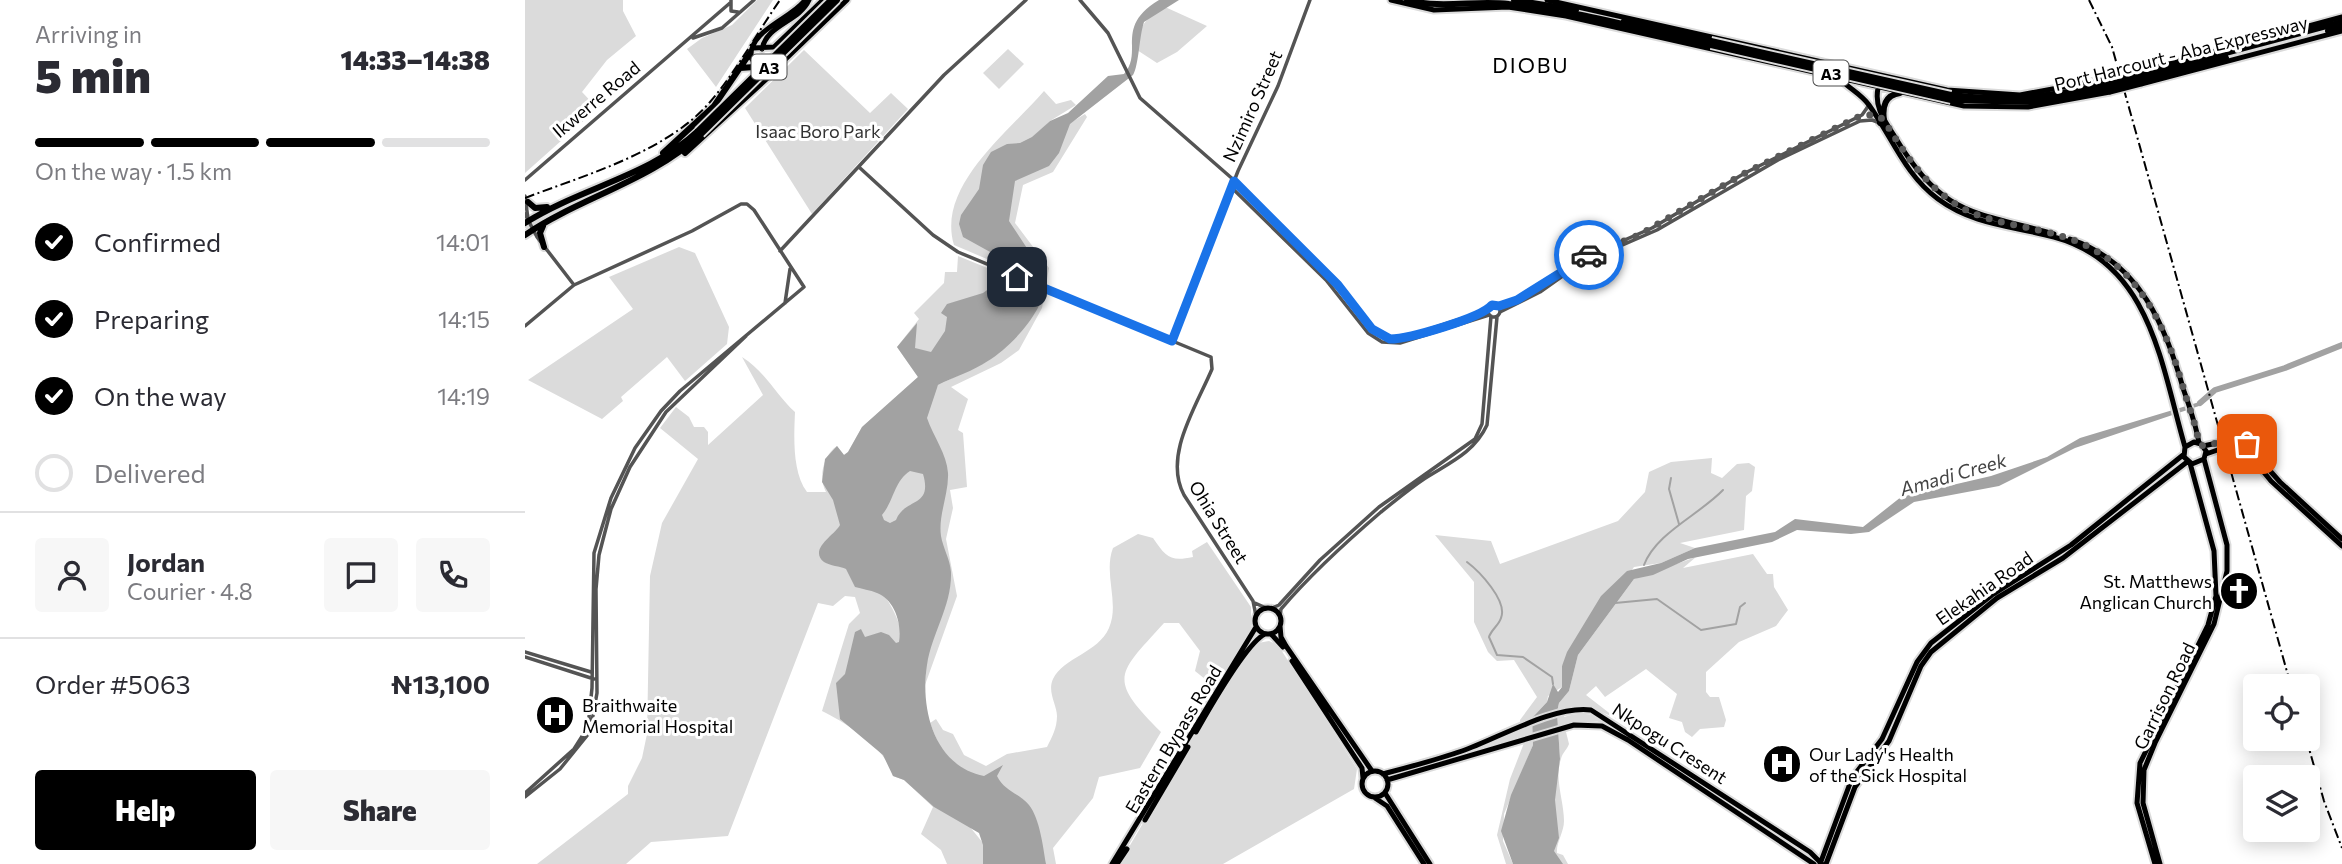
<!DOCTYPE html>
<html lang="en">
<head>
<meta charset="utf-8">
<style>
  body { margin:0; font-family:Commissioner,sans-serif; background:#f7f7f7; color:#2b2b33; height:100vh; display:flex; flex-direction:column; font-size:26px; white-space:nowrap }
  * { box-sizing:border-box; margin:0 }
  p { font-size:23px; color:#7c7c81 }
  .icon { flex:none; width:38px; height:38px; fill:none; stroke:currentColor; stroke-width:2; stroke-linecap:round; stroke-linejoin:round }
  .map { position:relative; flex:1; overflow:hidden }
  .details { display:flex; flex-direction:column; background:#fff; width:525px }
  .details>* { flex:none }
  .controls { position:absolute; left:1718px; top:674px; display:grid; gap:14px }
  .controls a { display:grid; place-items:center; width:77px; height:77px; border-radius:7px; background:#fff; box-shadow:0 4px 18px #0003; font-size:35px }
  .pin { position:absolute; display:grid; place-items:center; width:60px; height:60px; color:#fff; margin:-30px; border-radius:14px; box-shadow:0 4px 10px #0006 }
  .courier { position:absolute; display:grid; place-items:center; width:70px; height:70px; margin:-35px; border:5px solid #1a73e8; border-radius:50%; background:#fff; color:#222; box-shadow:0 2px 9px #0007 }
  .head em { font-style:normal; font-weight:800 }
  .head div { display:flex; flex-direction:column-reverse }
  .head { display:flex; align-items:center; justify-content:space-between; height:119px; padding:0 35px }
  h1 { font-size:46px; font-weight:800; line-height:52px }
  .bar { display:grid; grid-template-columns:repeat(4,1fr); gap:10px 7px; align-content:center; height:84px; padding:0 35px }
  .bar i { height:9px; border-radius:5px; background:#e1e1e2 }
  .bar .on { background:#000 }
  .bar p { grid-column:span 4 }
  .line { display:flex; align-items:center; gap:18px; padding:0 35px; border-top:2px solid #e1e1e2 }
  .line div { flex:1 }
  .round { display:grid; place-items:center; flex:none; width:74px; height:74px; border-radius:7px; background:#f7f7f7 }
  ol { padding:0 35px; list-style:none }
  li { display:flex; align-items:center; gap:21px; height:77px }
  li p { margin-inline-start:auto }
  li .icon { padding:7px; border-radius:50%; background:#000; color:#fff; stroke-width:4 }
  li:last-child { color:#7c7c81 }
  li i { width:38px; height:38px; border:4px solid #e1e1e2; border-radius:50% }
  .cta { display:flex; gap:14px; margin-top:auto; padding:14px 35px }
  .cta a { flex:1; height:80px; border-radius:7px; background:#000; color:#fff; font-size:28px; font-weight:800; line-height:80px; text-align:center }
  .cta a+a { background:#f7f7f7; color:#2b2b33 }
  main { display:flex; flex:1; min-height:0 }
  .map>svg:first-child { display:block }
  .green { fill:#dbdbdb }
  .water { fill:#a2a2a2; fill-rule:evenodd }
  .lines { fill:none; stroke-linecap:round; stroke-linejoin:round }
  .stream { stroke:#a2a2a2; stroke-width:2 }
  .river { stroke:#a2a2a2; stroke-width:6 }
  .major-casing { stroke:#dbdbdb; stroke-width:9 }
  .highway-casing { stroke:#dbdbdb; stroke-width:10 }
  .minor { stroke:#545454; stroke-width:3.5 }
  .major { stroke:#000; stroke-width:5 }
  .highway { stroke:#000; stroke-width:6 }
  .rail { stroke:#000; stroke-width:2; stroke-dasharray:10 3.5 2 3.5; stroke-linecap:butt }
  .major-bridge-casing { stroke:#dbdbdb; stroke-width:9; stroke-linecap:butt }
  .highway-bridge-casing { stroke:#dbdbdb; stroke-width:10; stroke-linecap:butt }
  .major-bridge { stroke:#000; stroke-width:5 }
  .highway-bridge { stroke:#000; stroke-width:6 }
  .done { stroke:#595959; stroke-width:7; stroke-dasharray:0 12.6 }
  .route { stroke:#1a73e8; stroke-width:9 }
  .labels { text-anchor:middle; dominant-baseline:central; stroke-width:6; stroke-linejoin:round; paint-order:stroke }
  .shield { fill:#fff; stroke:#4c4c4c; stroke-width:2 }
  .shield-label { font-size:16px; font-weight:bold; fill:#000 }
  .street-label { font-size:18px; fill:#000; stroke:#fff }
  .park-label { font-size:18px; fill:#323232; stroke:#fff }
  .poi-label { font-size:18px; fill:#000; stroke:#fff; text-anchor:start }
  .water-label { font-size:19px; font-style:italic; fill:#434343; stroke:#fff }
  .quarter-label { font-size:21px; letter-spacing:2px; fill:#000; stroke:#fff }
</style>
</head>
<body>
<main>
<section class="details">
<div class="head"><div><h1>5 min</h1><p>Arriving in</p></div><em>14:33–14:38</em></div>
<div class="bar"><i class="on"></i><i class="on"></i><i class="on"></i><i></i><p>On the way · 1.5 km</p></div>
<ol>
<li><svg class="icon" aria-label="check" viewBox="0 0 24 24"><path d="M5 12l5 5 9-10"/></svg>Confirmed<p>14:01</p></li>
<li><svg class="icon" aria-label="check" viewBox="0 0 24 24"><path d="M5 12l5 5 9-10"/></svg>Preparing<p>14:15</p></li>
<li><svg class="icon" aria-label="check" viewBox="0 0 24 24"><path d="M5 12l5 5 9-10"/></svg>On the way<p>14:19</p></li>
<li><i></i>Delivered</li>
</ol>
<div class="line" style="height:126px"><a class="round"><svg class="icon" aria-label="person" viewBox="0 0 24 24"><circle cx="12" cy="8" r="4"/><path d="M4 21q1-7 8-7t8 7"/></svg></a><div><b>Jordan</b><p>Courier · 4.8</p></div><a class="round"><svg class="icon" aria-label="chat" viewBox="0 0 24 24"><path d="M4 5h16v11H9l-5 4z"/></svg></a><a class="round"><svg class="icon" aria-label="phone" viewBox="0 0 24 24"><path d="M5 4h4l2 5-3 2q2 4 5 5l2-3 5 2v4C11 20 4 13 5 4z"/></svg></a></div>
<div class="line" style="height:91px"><div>Order #5063</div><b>₦13,100</b></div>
<div class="cta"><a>Help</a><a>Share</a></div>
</section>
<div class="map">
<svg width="1817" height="864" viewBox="0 0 1817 864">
  <rect width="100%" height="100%" fill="#fff"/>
  <path class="green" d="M0,0H98V11L111,36L82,60L57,92L72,108L92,91L0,173Z
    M232,0H248L191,87L162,49L177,38L207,25Z
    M640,7L682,26L652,52L632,63L612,50C612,29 621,16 640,7Z
    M483,49L499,64L474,89L458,73Z
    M279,50L345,113L366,93L383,109L287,214L220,108Z
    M519,91L531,104L546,100L551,105L525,121L473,169L489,263L510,269L516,282L429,245C411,186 485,131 519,91Z
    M560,114L562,117L528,172L498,185L490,223L524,268L517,308L494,350L476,363L426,387L443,399L433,430L438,433L442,487L425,490L428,508L421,539L432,596L400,685L411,515L389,431L413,385L463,361L521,283L519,272L463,212L530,132Z
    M154,247L170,253L204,327L202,344L160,381L142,357L96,397L98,401L77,419L3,380L108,309L84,277Z
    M433,256L514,289L511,297L404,380L389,452L406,488L345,574C364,602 383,625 376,660L445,827L475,864H422L416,850L396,834L408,807L379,780L368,776C362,748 321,723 297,711L324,624L335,613L330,597L320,596L308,606L293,603L203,836L126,842L101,864H12L103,794V786L117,758L122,734L125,576L137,523L173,459L135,428L151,407L164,417L169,427H179L183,432V445L238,395L217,357C240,371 251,395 270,412C269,436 267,472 282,492H301C293,478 298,455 312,446L319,455L323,452L337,427L393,377L372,347L394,319L389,313L419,283L420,272H432Z
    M1187,458L1186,473L1197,478L1212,464L1224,463L1230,467L1227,491L1221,496L1219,530L1155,543L1170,548L1136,563L1109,567L1037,666V687L1023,696L1022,702L1007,718L1008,745L979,814L978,841L988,864H981L972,835L985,779L999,743L998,736L865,777L863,774L937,754L996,729L995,720L1012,697L989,660L972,661L963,652L949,622V582L910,535L966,541L975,564L1093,521L1120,492L1124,472L1146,462Z
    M613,534L628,538C641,557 645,562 668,557L667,551L682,542L726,607V634L694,679H680L670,671L675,651L654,623H639C592,675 582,678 636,732L615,768L574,777L568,798L528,848L531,864H514L455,779L427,762L414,745L405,723L411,719L418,730L428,734L439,755L461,766L482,754L522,747C527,737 532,728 532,716C532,705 522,692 528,679C539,657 573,653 584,628C595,603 578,574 588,548Z
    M1228,554L1242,574H1248L1249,587L1263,610L1251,626L1214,642L1181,672V692L1185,697H1194L1201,720L1199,727L1175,729L1167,737L1160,732L1157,722L1144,718L1152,694L1121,669L1080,697L1071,686L1061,695L1092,719L1064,706L1039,709V717C1069,707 1080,721 1104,738L1072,721L1039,724L1044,744C1042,750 1037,753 1036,759C1029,778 1039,801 1039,821C1039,832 1031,843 1032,853L1038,855L1043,864H1032L1025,837L1024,820L1035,759L1032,712L1034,703L1044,691L1053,655L1109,579L1171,557L1158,568Z
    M744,641L753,645L832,769L829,789L698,864H594L681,716L723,653L733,643Z"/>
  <path class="water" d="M634,0H654L619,22C614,37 614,65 608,75L545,124L534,153L524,166L490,181L484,221L521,277C523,308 487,346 463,361C448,371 429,377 413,385L402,418C408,436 422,454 423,473C424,494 413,515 416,536C418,548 425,559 426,572C427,606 407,632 402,665C395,709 409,766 459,776L478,765L472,776C479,791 494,793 504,805C515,819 518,847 521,864H458V845L454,833L409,807L379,780L368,776L358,755L315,719L311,683L320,674L330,632L336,629L340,637L356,632L364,635L371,643L374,642C377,624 370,600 352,593C345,590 337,589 330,587L321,569C315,566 305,566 299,562C283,549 310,535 315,525L308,500L297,482L300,459L312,446L319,455L323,452L337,427L393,377L372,347L392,323L390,348L406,352L420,331L422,317L416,313L422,304L458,293L469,285L494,293L499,297H511L516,282L510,269L476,258L438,237L434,224L436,215L454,189L458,165L466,152L482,144L495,143L507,137L525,121L543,113L583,76L599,74C619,51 589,27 634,0ZM385,471L398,474C408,508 380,497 371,520L365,523L359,520L357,515C369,501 369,481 385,471Z
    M1681,400L1674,406L1550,448L1474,486L1389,502L1344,532L1326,534L1272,530L1247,542L1163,559L1128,575L1109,579L1053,655L1044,691L1034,703L1032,712L1035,759L1030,800L1034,838L1029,851L1038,864H988L976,831L986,795L1008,745L1007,718L1022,702L1028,684L1033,692L1037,687V666L1042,652L1076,596L1102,571L1136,563L1170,548L1250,532L1270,519L1338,527L1376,497L1466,476L1522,457L1555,438Z"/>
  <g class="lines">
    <path class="stream" d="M1146,478L1144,489L1154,524
      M942,562C954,571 983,601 976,618C974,625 966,630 964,637L972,655L998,657L1027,677L1028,684
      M1119,565C1131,533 1174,515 1198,490
      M1090,603L1132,599L1176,630L1211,624L1215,607L1220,603"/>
    <path class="river" d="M1675,403L1690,390L1760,368L1817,345"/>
    <defs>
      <path id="major" d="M866,0L909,10L983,7L1041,16L1439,106L1503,107L1585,92
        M1022,0L1422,90L1495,95L1581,79
        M228,48L249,47L298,0
        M237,49C242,24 274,22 284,0
        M233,67L226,58C223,30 268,18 280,0
        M1613,72L1817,17
        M243,76L322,0
        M1316,80C1325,89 1336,94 1344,105C1367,137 1380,175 1413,199C1448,225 1488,226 1529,237C1626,263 1636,365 1660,447L1659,457L1667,464L1679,459L1681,451L1676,444L1669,442L1660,447
        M1616,84L1817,31
        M1353,88C1349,108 1360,121 1370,137C1418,217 1448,211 1529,234
        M1545,239C1616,263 1640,326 1659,391C1665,408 1671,425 1674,443
        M1678,446L1707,440L1722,445L1755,482L1817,539
        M1681,454L1704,446L1719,448L1746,481L1817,546
        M730 621a13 13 0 1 1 26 0a13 13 0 1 1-26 0Z
        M755,626L756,637L761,646L847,771
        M746,634L758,647
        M767,661L837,768L838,778
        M671,732C683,711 721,643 740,634
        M837 784a13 13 0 1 1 26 0a13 13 0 1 1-26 0Z
        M858,774C884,767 911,760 937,751C972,739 1029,705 1066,710L1285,852L1297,864
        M862,780L1049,725L1077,726L1103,740L1289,864
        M860,793L905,864
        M850,798L862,806L899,864
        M620,820L663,747
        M587,864L731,627
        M592,864L602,849
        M1295,864L1327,778L1357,739L1392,662L1406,643L1467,595L1546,545L1658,455
        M1301,864L1330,787L1364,741L1396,666L1406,652L1472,598L1538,558L1662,462
        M1630,864L1612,803L1615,763L1683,625L1691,596L1689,551L1665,463
        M1635,864L1618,803L1619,770L1630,743L1689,624L1702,571V545L1679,459"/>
      <path id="highway" d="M882,0C917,9 950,0 984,4C1052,10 1119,30 1186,45
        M989,0L1051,10
        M1099,21L1186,41
        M1803,31L1817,27
        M215,68L229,67L236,74
        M1614,76L1817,22
        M1615,80L1701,58
        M1426,95C1479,102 1531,97 1583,83
        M1426,100L1509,102L1584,88
        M1355,123L1359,120C1357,107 1360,95 1375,93
        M138,153L189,106L225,53
        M160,153L244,76
        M3,202L10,208L22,207
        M0,223C55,188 125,176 173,131
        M18,226L15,233L19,247
        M0,235C56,197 126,181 176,134"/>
    </defs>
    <use href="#major" class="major-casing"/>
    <use href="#highway" class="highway-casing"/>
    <path class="minor" d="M206,0V11L213,12
      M555,0L583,33L615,98L710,181L792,264L847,329L860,338H877L963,310
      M168,38L197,28L229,0
      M335,168L408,235L433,252L686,357L687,369C671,407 638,456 659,495L728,601L731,616
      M0,180L205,3
      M707,188L801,280L843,333L857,342L875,343L964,315
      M0,196L3,219
      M0,214L12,237L49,285
      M255,251L419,75L501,0
      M260,303L265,269
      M963 311a6 6 0 1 1 12 0a6 6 0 1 1-12 0Z
      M973,306L1007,291L1063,256L1127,228L1220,173L1337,115L1344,105
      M975,312L1015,292L1056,263L1132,230L1253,160L1335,121L1347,120L1355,123
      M0,326L49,285L167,231L216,204H222L229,210L279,287L155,391L136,411L110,448L86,498L69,553L67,688L63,727L49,749L0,793
      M647,341L713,171L753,86L785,0
      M730,603L741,608
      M747,608L754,605L795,560L854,507L950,439L957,424L966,316
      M755,616L756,609C786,574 821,542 856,512C870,501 884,489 899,479C924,463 949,453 962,425L972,317
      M0,652L66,672
      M0,657L69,679
      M0,797L35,769L65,732L72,693L71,589L74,555L86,509L105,467L141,412L221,336"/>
    <use href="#major" class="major"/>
    <use href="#highway" class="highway"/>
    <path class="rail" d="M1564,0L1587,47L1766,686
      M0,198C60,175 142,152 185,102C211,72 232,33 255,0
      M1781,738L1799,801L1817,848"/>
    <defs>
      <path id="major-bridge" d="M1581,79L1613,72
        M1585,92L1616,84"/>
      <path id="highway-bridge" d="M1186,41L1426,95
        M1186,45L1426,100
        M1583,83L1614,76
        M1584,88L1615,80
        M173,131L306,0
        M176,134L312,0"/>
    </defs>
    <use href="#major-bridge" class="major-bridge-casing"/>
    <use href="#highway-bridge" class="highway-bridge-casing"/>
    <use href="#major-bridge" class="major-bridge"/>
    <use href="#highway-bridge" class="highway-bridge"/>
  </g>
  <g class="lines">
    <path class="done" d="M1064,255L1114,235L1220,173L1337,115H1351L1359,120C1385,163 1413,205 1465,219C1497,228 1532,231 1562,246C1618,274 1642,331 1658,387C1663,405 1671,424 1674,443L1678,446L1707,440L1722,444"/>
    <path class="route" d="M492,277L647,341L709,181L813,285L847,329L865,339C884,339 956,318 967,305L974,306L992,300L1064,255"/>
  </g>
  <defs>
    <symbol id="church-disc" viewBox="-11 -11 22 22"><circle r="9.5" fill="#000" stroke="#fff"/><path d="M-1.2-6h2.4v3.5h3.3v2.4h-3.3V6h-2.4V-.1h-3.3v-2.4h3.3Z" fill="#fff"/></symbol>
    <symbol id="hospital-disc" viewBox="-11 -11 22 22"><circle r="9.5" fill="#000" stroke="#fff"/><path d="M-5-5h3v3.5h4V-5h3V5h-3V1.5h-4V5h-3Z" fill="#fff"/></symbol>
  </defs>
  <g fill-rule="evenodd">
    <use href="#church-disc" x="1692" y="569" width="44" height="44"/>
    <use href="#hospital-disc" x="8" y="693" width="44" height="44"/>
    <use href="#hospital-disc" x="1235" y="742" width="44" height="44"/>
  </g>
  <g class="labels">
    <g class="shield">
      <rect x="226.5" y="54.5" width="35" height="25" rx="5"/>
      <rect x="1288.5" y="60.5" width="35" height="25" rx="5"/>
    </g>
    <g class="shield-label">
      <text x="244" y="67">A3</text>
      <text x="1306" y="73">A3</text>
    </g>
    <g class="street-label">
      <text transform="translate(1656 53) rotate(-14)">Port Harcourt - Aba Expressway</text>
      <text transform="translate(71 99) rotate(-40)">Ikwerre Road</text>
      <text transform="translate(727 106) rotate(-66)">Nzimiro Street</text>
      <text transform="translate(694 522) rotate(58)">Ohia Street</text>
      <text transform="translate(1459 588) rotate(-35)">Elekahia Road</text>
      <text transform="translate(1639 696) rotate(-64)">Garrison Road</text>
      <text transform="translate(648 739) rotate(-59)">Eastern Bypass Road</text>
      <text transform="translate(1145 743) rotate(33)">Nkpogu Cresent</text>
    </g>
    <g class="park-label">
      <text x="293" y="131">Isaac Boro Park</text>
    </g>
    <g class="poi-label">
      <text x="1687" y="581" text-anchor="end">St. Matthews<tspan x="1687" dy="21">Anglican Church</tspan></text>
      <text x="57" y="705">Braithwaite<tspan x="57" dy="21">Memorial Hospital</tspan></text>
      <text x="1284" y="754">Our Lady's Health<tspan x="1284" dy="21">of the Sick Hospital</tspan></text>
    </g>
    <g class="water-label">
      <text transform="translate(1428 474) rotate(-16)">Amadi Creek</text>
    </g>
    <g class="quarter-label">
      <text x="1006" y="64">DIOBU</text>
    </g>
  </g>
</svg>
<div class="controls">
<a><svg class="icon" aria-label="locate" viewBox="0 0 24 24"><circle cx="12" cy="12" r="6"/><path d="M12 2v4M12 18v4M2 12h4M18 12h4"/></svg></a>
<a><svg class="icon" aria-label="layers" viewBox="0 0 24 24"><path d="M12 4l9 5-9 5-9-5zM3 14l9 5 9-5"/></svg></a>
</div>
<div class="pin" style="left:1722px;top:444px;background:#ea580c"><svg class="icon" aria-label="bag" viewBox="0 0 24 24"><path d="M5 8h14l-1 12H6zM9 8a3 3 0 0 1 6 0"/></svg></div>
<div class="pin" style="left:492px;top:277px;background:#1f2937"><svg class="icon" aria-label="home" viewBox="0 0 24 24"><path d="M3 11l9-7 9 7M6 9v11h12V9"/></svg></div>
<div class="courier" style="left:1064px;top:255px"><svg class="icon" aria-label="car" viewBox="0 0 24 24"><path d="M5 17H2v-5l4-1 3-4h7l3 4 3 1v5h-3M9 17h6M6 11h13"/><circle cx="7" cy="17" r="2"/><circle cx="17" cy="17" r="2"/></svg></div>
</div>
</main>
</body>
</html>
